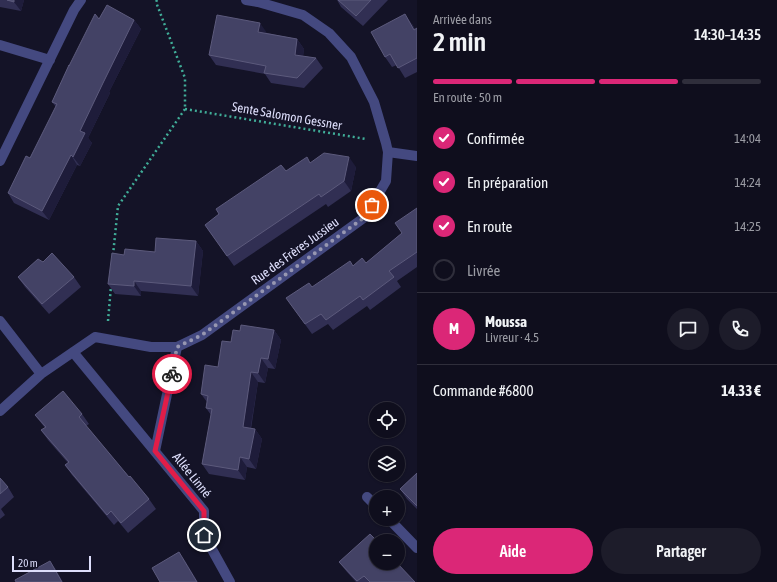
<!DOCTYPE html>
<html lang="fr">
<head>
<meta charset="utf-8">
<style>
  body { margin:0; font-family:"Asap Condensed",sans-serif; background:#1d1c2a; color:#f1f3f6; height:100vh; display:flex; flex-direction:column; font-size:15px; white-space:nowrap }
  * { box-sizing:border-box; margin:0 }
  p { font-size:13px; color:#9b9ca4 }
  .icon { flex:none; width:22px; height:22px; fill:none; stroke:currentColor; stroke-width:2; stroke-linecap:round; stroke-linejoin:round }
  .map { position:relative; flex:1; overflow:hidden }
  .details { display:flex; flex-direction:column; background:#0f0e1d; width:360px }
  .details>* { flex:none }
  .tools { position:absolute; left:369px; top:402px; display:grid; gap:8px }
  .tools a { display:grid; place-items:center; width:36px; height:36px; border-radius:50%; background:#0f0e1d; box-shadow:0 1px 3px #0004,0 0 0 1px #2f2e3b; font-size:20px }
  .scale { position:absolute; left:12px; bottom:10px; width:79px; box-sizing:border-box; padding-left:4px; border:2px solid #dddefb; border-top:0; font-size:11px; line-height:14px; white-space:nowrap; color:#dddefb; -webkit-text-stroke:3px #141327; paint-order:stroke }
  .pin { position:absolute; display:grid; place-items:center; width:34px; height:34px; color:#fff; margin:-17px; border:2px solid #fff; border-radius:50%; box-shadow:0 1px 4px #0007 }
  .courier { position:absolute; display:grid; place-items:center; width:40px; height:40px; margin:-20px; border:3px solid #e11d48; border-radius:50%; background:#fff; color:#222; box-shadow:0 1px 5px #0007 }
  .summary em { font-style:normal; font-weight:600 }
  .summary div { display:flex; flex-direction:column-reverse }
  .summary { display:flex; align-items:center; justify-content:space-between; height:68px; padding:0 16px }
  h1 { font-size:26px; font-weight:600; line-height:30px }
  .bar { display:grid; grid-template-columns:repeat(4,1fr); gap:6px 4px; align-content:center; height:48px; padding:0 16px }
  .bar i { height:5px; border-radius:3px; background:#2f2e3b }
  .bar .active { background:#db2777 }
  .bar p { grid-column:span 4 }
  .line { display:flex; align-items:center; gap:10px; padding:0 16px; border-top:1px solid #2f2e3b }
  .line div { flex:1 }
  .round { display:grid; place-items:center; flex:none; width:42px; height:42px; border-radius:21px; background:#1d1c2a }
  ol { padding:0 16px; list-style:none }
  li { display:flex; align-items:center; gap:12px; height:44px }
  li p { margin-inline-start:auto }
  li .icon { padding:4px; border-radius:50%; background:#db2777; color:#fff; stroke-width:4 }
  li:last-child { color:#9b9ca4 }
  li i { width:22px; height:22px; border:2px solid #2f2e3b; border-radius:50% }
  .primary-button { display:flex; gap:8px; margin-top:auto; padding:8px 16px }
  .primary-button a { flex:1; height:46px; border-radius:24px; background:#db2777; color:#fff; font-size:16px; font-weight:600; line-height:46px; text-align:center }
  .primary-button a+a { background:#1d1c2a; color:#f1f3f6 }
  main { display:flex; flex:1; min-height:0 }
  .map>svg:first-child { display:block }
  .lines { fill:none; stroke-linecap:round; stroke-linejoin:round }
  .path { stroke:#40ad98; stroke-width:2.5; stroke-dasharray:2 3; stroke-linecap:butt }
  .minor { stroke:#444980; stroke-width:10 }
  .wall { fill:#312f53 }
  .shaded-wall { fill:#1e1c3a }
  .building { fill:#434265; stroke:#5c5a7c }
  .done { stroke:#9797b1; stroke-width:4; stroke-dasharray:0 7.2 }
  .route { stroke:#e11d48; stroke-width:5 }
  .labels { text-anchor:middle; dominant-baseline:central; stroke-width:3.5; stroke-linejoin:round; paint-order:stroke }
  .street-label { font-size:13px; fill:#dddefb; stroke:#141327 }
</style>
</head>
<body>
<main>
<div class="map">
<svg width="417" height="582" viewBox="0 0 417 582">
  <rect width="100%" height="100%" fill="#141327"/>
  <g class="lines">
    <path class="path" d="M157,0L156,2L185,78V109
      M185,109L366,139
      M113,255L118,206L185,109
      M108,321L111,286"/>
    <path class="minor" d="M0,45L50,60
      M388,152L417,156
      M0,161L74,10L81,0
      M0,321L41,374
      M73,352L204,511V535L230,582
      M0,411L41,374L95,337L151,347H177L202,335L365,217L386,181L388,152L386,143L374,102L351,57L329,33L303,15L258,2L246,0
      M155,451L177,347
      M367,497L376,506
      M389,519L417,548"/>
  </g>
  <path class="wall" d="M0,0H24L21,11L0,7Z
    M337,0H388L363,26L341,7Z
    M99,19L134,20L141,29L109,92L110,93L88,138L92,143L80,166L77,165L49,220L14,203L8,193L30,158L56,107L52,102L69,66Z
    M412,24L415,29L417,28V72L405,78L397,65L392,67L385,57Z
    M267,33L297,39L304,49L303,56L316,58L323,68L304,88L271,83L265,74L216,65L209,55Z
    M310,163L356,167L351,191L328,207L326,204L234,266L205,225L286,171Z
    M417,208V267L397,281L401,287L370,310L367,306L333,330L328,324L312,334L286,298L312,287L353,265L366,263L402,233Z
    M196,241L203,251L198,296L141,291V296L115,294L108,284L155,252Z
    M43,262L74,277L81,287L49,314L25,287L18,277Z
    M274,330L281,340L275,369L268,368L265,383L258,382L251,429H255L262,439L256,469L247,467L245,480L209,474L202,464L211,415L206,408L207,402L201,394L218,367L231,342L240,331Z
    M82,414L89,424L86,426L129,477L149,499L156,509L128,533L118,521L114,525L72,475L65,465L68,463L48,440L41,430L45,428L35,415Z
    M417,473V509L407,499L400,489Z
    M0,478L8,487L14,497L1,509L5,515L0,519Z
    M339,562L415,582H356L347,572Z"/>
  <path class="shaded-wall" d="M14,0H24L21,11L14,2Z
    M405,14L412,24L417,34L414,30Z
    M134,20L141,29L109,92L110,93L88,138L92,143L80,166L73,157L80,131L103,83Z
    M260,23L267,33L265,42L258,32Z
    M297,39L304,49L302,65L295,55Z
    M71,155L77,165L49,220L42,211Z
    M349,157L356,167L351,191L344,181Z
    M196,241L203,251L198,296L191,286Z
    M134,281L141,291V296L134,286Z
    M274,330L281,340L275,369L268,359Z
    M261,358L268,368L265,383L258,373Z
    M251,372L258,382L249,437L243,427Z
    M255,429L262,439L256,469L249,459Z
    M240,457L247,467L245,480L238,470Z
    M179,552L186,562L198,582H197Z
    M50,561L57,571L63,582H62Z"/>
  <path class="building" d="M7,0H14V2Z
    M338,0H371L356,16Z
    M107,5L134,20L103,83L80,131L85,133L73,157L71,155L42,211L8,193L26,156L30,158L57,104L52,102L69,65V66L95,14L99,19Z
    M405,14L414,30L417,28V58L398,68L390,54L385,57L371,32Z
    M217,15L260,23L258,32L297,39L295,55L316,58L297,78L264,73L266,66L209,55Z
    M324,153L349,157L344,181L321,197L319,194L227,256L205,225L219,214L216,209L281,165L286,171L307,157L310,163Z
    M417,208V252L389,271L394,277L363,300L360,296L326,320L321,314L305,324L286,298L309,283L312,287L350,261L353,266L362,258L366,263L402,233L395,223Z
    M156,238L196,241L191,286L134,281V286L108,284L112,253L124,255L125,249L155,252Z
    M52,253L74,277L42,304L18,277L38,259L43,262Z
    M241,325L274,330L268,359L261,358L258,373L251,372L243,427L255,429L249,459L240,457L238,470L202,464L212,409L206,408L208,396L201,394L205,365L218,367L222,341L231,342L233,330L240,331Z
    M63,391L82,414L79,417L129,477L130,476L149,499L121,523L111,511L107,515L65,465L69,462L41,430L46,427L35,415Z
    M417,473V506L400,489Z
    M0,478L8,487L0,494Z
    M370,534L377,541H376V563H397L415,582H370L364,576L357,581L339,562Z
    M179,552L197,582H160L152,568Z
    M50,561L62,582H16L15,580Z"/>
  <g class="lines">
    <path class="done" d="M172,374L177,347L202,335L365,217L372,205"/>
    <path class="route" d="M172,374L155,451L204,511V535"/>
  </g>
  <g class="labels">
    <g class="street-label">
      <text transform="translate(287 116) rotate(10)">Sente Salomon Gessner</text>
      <text transform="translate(295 251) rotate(-36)">Rue des Frères Jussieu</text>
      <text transform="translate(192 475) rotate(51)">Allée Linné</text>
    </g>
  </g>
</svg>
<div class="tools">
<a><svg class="icon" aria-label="locate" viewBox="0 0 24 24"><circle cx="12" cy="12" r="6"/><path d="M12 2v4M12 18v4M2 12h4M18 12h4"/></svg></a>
<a><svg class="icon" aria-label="layers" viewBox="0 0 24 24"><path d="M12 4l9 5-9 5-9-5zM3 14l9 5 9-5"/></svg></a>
<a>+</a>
<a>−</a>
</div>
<div class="scale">20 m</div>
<div class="pin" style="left:372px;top:205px;background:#ea580c"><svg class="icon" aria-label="bag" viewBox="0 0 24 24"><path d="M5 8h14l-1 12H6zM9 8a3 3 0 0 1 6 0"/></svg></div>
<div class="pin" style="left:204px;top:535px;background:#1f2937"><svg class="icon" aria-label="home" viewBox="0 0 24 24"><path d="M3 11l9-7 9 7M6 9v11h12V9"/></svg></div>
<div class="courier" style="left:172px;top:374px"><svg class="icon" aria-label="bike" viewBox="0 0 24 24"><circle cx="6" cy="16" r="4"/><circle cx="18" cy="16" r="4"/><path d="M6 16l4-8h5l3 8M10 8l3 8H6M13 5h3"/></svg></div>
</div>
<section class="details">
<div class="summary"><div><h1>2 min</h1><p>Arrivée dans</p></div><em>14:30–14:35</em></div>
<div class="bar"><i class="active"></i><i class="active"></i><i class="active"></i><i></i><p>En route · 50 m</p></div>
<ol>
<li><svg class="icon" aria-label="check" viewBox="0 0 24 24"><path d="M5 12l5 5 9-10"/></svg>Confirmée<p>14:04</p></li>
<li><svg class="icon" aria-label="check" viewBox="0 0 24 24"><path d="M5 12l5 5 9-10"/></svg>En préparation<p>14:24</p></li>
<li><svg class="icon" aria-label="check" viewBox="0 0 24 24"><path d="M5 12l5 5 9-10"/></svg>En route<p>14:25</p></li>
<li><i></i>Livrée</li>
</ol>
<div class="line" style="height:72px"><b class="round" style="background:#db2777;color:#fff">M</b><div><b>Moussa</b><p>Livreur · 4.5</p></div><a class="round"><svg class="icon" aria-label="chat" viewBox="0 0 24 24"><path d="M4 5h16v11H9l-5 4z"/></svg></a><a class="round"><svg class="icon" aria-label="phone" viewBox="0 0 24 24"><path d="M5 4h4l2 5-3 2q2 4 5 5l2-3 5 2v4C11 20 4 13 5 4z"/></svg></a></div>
<div class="line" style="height:52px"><div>Commande #6800</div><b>14.33 €</b></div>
<div class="primary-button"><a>Aide</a><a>Partager</a></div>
</section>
</main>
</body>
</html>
